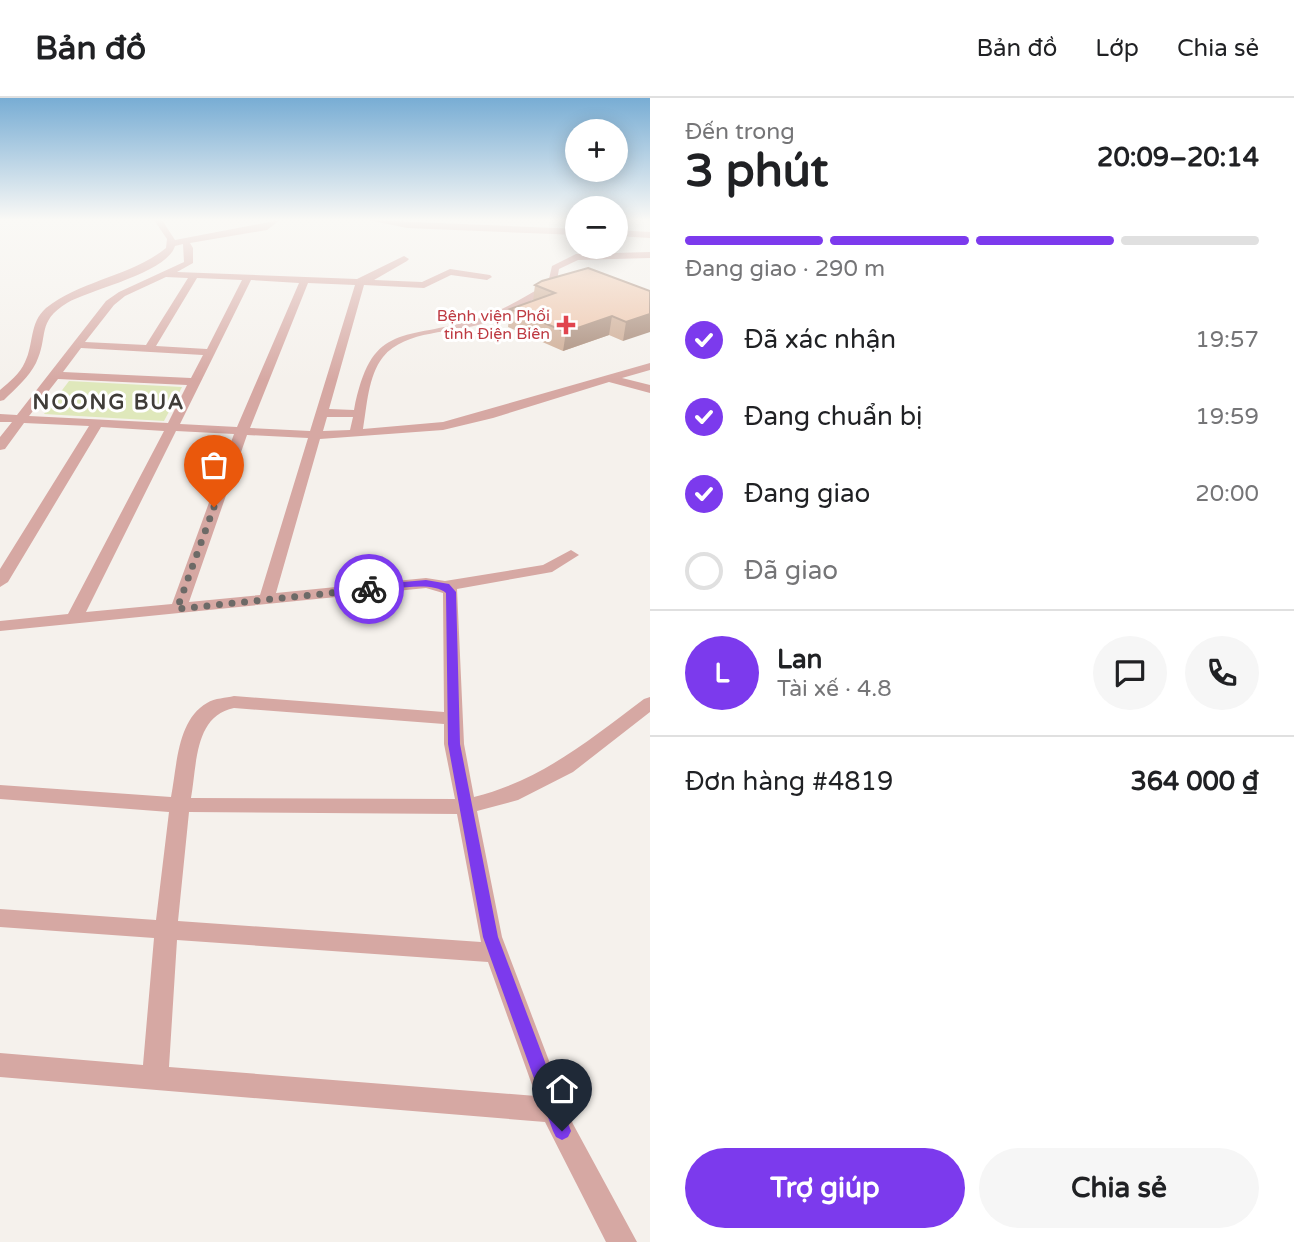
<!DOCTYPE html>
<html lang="vi">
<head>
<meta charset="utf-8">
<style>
  body { margin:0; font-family:"Varela Round",sans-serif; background:#f6f6f6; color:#202124; height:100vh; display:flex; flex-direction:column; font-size:26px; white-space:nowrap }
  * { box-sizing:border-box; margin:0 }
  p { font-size:23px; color:#757577 }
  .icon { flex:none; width:38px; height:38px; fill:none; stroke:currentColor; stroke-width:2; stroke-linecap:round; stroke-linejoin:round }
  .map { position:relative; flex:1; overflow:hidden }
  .side { display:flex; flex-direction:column; background:#fff; width:644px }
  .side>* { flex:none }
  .tools { position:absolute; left:565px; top:21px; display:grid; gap:14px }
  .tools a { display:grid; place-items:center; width:63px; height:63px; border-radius:50%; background:#fff; box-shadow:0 4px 18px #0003; font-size:35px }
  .pin { position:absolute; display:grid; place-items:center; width:60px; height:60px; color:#fff; margin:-72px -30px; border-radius:50% 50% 50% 0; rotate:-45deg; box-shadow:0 0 7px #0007 }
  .pin .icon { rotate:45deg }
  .courier { position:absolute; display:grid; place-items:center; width:70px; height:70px; margin:-35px; border:5px solid #7c3aed; border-radius:50%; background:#fff; color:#222; box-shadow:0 2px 9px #0007 }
  .overview em { font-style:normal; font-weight:700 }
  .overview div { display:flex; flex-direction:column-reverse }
  .overview { display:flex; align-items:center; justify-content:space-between; height:119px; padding:0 35px }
  h1 { font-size:46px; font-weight:700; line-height:52px }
  .bar { display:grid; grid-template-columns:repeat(4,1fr); gap:10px 7px; align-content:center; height:84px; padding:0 35px }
  .bar i { height:9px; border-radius:5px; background:#e0e0e0 }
  .bar .active { background:#7c3aed }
  .bar p { grid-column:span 4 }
  .line { display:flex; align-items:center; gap:18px; padding:0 35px; border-top:2px solid #e0e0e0 }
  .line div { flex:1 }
  .round { display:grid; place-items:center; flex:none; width:74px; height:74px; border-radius:37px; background:#f6f6f6 }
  ol { padding:0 35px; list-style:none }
  li { display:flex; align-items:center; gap:21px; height:77px }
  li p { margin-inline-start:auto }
  li .icon { padding:7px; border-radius:50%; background:#7c3aed; color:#fff; stroke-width:4 }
  li:last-child { color:#757577 }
  li i { width:38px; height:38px; border:4px solid #e0e0e0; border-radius:50% }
  .cta { display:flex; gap:14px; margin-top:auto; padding:14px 35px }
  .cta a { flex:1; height:80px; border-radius:42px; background:#7c3aed; color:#fff; font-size:28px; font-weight:700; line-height:80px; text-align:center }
  .cta a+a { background:#f6f6f6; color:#202124 }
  header { display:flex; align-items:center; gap:42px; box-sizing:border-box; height:98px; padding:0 35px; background:#fff; border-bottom:2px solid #e0e0e0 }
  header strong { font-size:33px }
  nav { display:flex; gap:38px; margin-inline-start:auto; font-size:24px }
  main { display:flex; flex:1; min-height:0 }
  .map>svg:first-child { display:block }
  .green { fill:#dfe8bb }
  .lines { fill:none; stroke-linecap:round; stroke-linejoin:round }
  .minor { fill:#d6a8a3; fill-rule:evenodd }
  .wall { fill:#cca890 }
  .shaded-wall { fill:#a68876 }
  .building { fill:#edc3a8; stroke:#a68876; stroke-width:2 }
  .route { fill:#7c3aed }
  .done { stroke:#6c6a67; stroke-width:7; stroke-dasharray:0 12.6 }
  .health-dot { fill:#e0444e; stroke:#fff; stroke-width:2.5 }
  .labels { text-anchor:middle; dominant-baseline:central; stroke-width:6; stroke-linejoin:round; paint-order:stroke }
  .far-health-label { font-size:16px; fill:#be3a42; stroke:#fff; text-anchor:end }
  .far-district-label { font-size:21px; font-weight:bold; letter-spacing:2px; fill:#403d39; stroke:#fff }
</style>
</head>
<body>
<header>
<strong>Bản đồ</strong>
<nav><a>Bản đồ</a><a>Lớp</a><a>Chia sẻ</a></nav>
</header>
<main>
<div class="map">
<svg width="650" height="1144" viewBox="0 0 650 1144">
  <rect width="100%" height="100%" fill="#f5f1ec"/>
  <path class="green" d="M69,283L182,289L164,323L44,316Z"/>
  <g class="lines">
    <path class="minor" d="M154,122H162L175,142L280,122L267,132L190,145L193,150V165L177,174L357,181L404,158L409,161L407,163L374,182L422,184L450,171L490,177L492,179L487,182L451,177L424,190L364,187L329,311L354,312C371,226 400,242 470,223C498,215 524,200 548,185L552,168L576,156L650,154V160L578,162L559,171L556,188C533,202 510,216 484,225C453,236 406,231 383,259C368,278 367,308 363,331L443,324L650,265V272L622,280L650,287V295L609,284L493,320L443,332L320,341L276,495L426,480L445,483L543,467L571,452L579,457L552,474L457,491L464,646L474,699C542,682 589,642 644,601L650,599V614L573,674L518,702L477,713L502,839L573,1026L637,1144H606L545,1024L0,979V955L143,967L154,840L0,829V811L156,822L169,714L0,701V687L171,699C177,668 177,622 207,605C215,600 226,600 234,598L444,614L443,495L426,490L0,533V523L68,516L164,333L101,329L8,484L0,489V471L89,328L24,325L5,351L0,352V339L12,324H0V316L17,317L106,203L119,194L184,164L183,146L175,148C167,175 91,191 67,205C36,224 49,238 36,265C29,279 16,290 4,302L0,303V292C9,284 20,276 25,264C34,246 29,225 46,210C81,182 130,179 166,150L167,141ZM166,179L188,180L146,247L85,244L114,207L125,198ZM197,180L242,182L207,251L156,248ZM251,182L299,185L237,329L180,326ZM308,185L355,187L310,333L250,330ZM81,250L203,257L191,280L63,274ZM58,281L187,287L168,325L29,318ZM327,319H353L350,332L323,333ZM176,333L234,336L172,506L86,514ZM247,337L308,340L260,497L189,504ZM234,610L444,626V646L455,701L191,700C197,667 194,618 234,610ZM189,714L457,716L481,844L178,823ZM177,842L488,864L536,998L169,969Z
      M368,122L578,131V137L407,130Z
      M616,132L650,134V140L616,138Z"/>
  </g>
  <path class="wall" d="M535,187L650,193L623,243L609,237L563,253L508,229L510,211L533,203Z"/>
  <path class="shaded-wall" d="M650,216V234L623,243L626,224Z
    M612,218L609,237L563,253L566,234Z"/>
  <path class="building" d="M588,170L650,193V216L626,224L612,218L566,234L510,211L555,195L535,187L542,183Z"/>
  <linearGradient id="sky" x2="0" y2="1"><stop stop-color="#78add4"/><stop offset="0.43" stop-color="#faf9f6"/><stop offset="1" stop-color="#faf9f6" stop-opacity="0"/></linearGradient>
  <rect width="650" height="283" fill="url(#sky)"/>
  <path class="route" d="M426,482L449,486L456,494L460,646L498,839L571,1033L568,1039L562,1042L556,1039L553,1033L483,839L448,646L446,495C432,482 388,492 369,494L364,491L369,487Z"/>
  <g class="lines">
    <path class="done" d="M214,409L177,511L369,491"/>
  </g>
  <path class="health-dot" d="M562.5 216.5h7v7h7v7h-7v7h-7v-7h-7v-7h7z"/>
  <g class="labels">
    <g class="far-health-label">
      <text x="550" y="218">Bệnh viện Phổi<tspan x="550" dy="18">tỉnh Điện Biên</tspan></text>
    </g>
    <g class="far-district-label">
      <text x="109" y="304">NOONG BUA</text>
    </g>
  </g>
</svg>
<div class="tools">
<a>+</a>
<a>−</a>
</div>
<div class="pin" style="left:214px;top:409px;background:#ea580c"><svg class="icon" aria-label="bag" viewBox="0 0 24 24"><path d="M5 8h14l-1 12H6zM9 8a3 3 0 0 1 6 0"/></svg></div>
<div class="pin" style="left:562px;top:1033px;background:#1f2937"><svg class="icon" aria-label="home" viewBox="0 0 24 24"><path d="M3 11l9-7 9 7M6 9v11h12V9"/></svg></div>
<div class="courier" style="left:369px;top:491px"><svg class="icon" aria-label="bike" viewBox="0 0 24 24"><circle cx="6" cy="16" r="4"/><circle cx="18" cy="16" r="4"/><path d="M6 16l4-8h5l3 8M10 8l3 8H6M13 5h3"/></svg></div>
</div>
<section class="side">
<div class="overview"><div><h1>3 phút</h1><p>Đến trong</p></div><em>20:09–20:14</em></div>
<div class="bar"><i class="active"></i><i class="active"></i><i class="active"></i><i></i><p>Đang giao · 290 m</p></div>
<ol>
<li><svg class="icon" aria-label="check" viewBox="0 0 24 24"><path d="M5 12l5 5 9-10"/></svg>Đã xác nhận<p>19:57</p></li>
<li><svg class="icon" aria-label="check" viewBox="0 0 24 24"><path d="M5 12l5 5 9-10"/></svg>Đang chuẩn bị<p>19:59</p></li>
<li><svg class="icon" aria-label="check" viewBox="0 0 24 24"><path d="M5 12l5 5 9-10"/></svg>Đang giao<p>20:00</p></li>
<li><i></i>Đã giao</li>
</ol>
<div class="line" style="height:126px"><b class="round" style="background:#7c3aed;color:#fff">L</b><div><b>Lan</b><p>Tài xế · 4.8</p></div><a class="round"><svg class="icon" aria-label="chat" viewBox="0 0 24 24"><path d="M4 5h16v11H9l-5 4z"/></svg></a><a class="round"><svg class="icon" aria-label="phone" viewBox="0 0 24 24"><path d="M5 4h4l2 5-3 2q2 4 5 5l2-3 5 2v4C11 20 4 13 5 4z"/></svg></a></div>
<div class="line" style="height:91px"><div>Đơn hàng #4819</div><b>364 000 ₫</b></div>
<div class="cta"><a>Trợ giúp</a><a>Chia sẻ</a></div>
</section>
</main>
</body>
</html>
